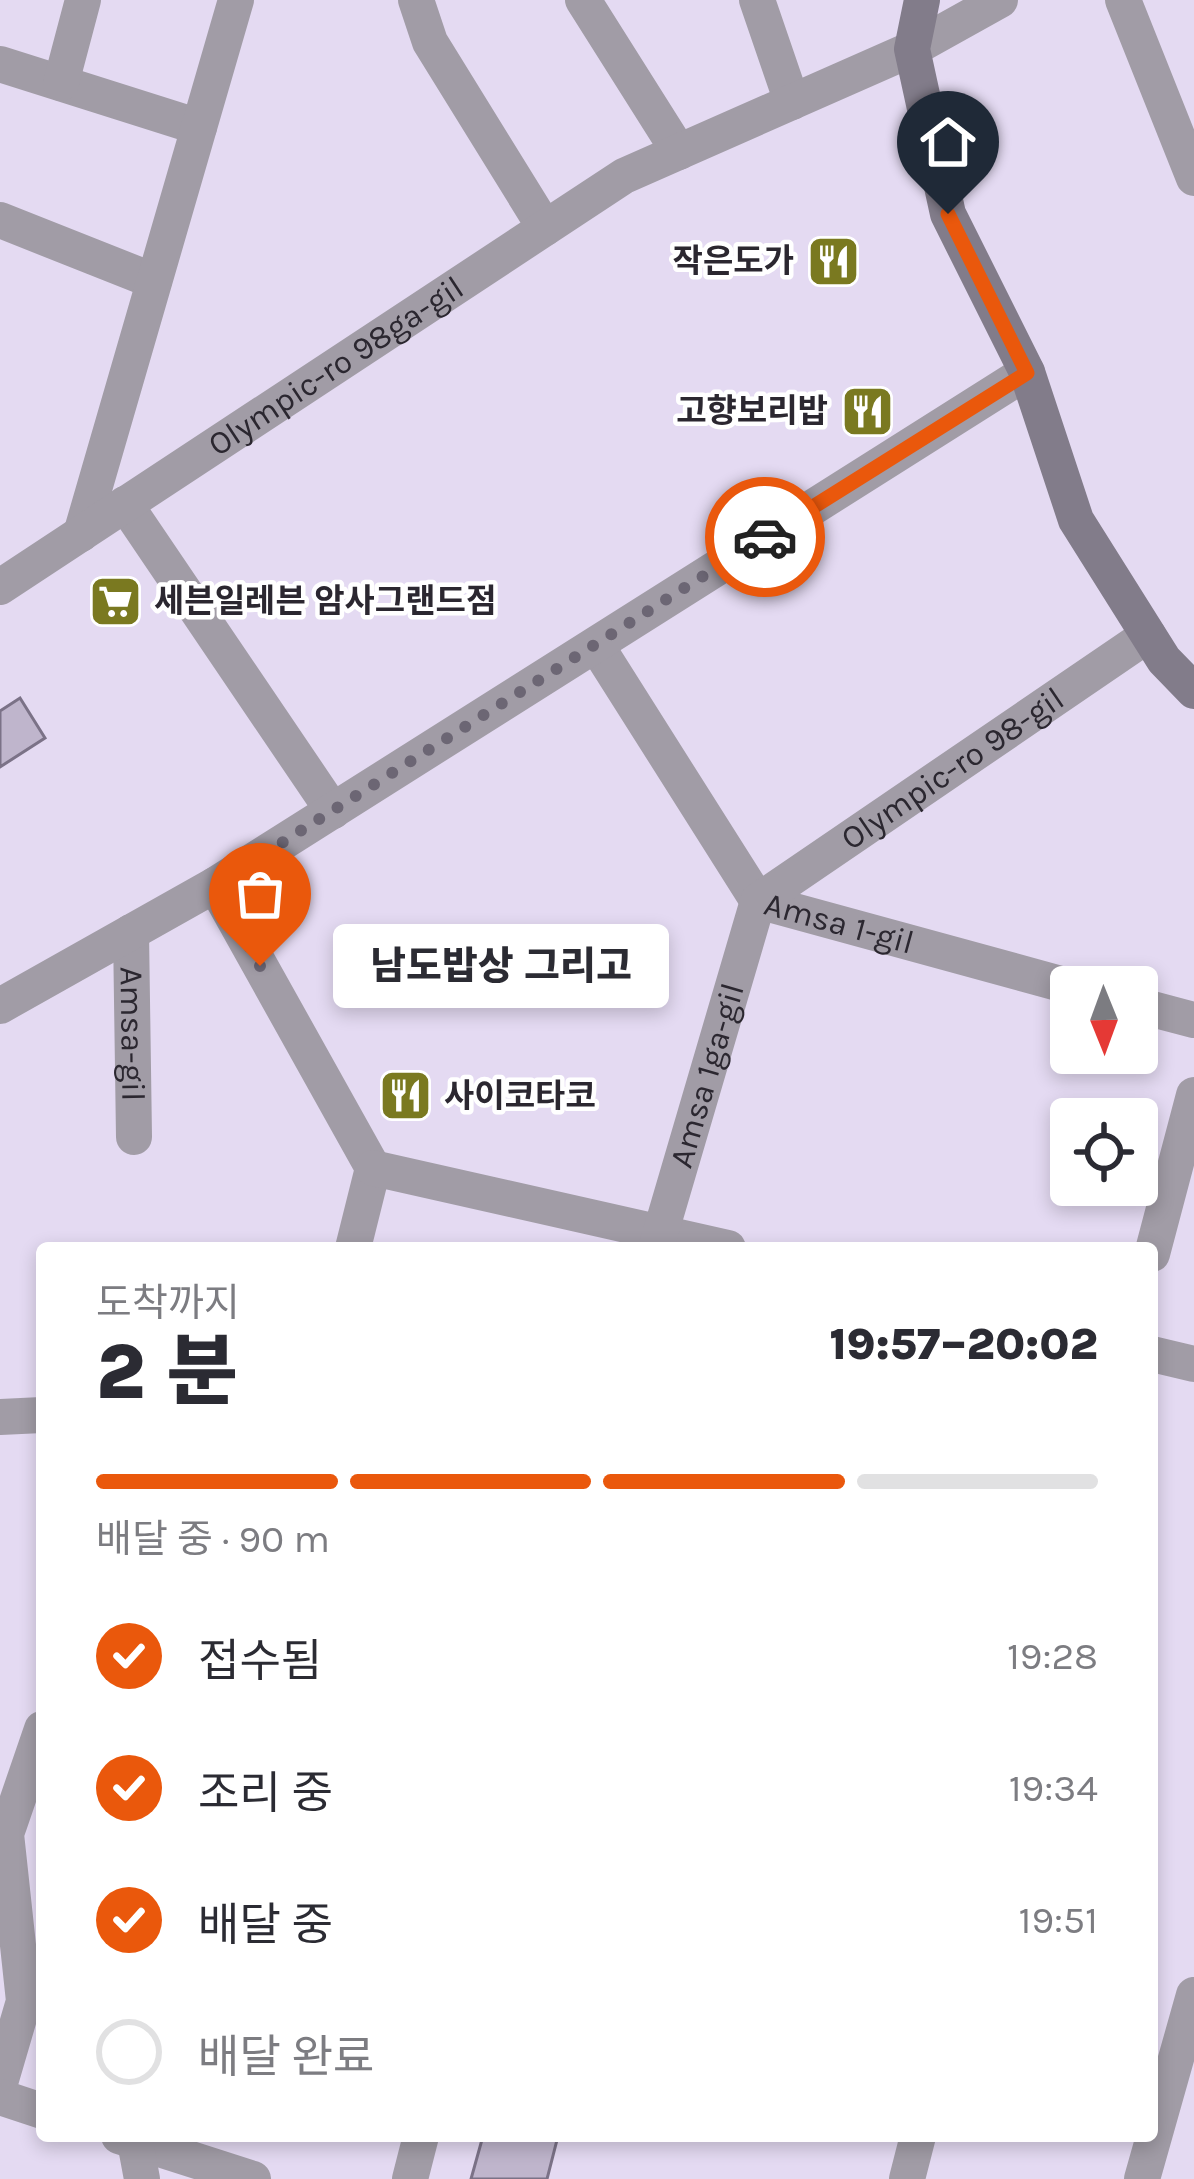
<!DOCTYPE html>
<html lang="ko">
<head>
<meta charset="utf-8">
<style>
  body { margin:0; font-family:Karla,"Noto Sans KR",sans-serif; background:#f7f7f7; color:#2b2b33; height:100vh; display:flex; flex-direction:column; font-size:45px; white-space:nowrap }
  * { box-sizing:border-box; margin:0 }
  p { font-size:39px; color:#7c7c81 }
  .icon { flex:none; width:66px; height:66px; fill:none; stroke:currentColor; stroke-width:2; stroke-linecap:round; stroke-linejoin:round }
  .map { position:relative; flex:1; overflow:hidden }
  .details { position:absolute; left:36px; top:1242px; width:1122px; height:900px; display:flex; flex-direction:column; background:#fff; border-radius:12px; box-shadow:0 6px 18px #0003 }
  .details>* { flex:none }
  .needle { width:78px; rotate:179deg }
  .tools { position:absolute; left:1050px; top:966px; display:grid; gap:24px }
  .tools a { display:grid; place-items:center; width:108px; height:108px; border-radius:12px; background:#fff; box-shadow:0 6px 18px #0003; font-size:60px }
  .pin { position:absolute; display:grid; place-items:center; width:102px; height:102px; color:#fff; margin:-123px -51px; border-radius:50% 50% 50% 0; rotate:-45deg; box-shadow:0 0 12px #0007 }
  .pin .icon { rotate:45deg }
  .courier { position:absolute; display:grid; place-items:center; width:120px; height:120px; margin:-60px; border:9px solid #ea580c; border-radius:50%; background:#fff; color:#222; box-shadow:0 3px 15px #0007 }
  .bubble { position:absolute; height:84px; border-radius:12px; background:#fff; box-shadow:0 6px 18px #0003; font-size:39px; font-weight:800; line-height:84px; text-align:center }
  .head em { font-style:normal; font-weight:800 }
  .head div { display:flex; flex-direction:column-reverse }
  .head { display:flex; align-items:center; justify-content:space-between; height:204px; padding:0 60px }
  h1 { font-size:78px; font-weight:800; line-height:90px }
  .bar { display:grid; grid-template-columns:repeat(4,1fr); gap:18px 12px; align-content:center; height:144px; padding:0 60px }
  .bar i { height:15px; border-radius:9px; background:#e1e1e2 }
  .bar .selected { background:#ea580c }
  .bar p { grid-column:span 4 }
  ol { padding:0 60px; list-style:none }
  li { display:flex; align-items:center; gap:36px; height:132px }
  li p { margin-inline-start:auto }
  li .icon { padding:12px; border-radius:50%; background:#ea580c; color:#fff; stroke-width:4 }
  li:last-child { color:#7c7c81 }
  li i { width:66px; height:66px; border:6px solid #e1e1e2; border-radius:50% }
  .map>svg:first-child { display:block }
  .building { fill:#bfb5cc; stroke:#7b7287; stroke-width:3 }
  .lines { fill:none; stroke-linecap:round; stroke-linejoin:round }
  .street { stroke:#a19ca6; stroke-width:36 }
  .secondary { stroke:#827c8a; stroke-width:36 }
  .done { stroke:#6c6674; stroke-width:12; stroke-dasharray:0 21.6 }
  .route { stroke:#ea580c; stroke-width:15 }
  .labels { text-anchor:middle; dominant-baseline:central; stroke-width:9; stroke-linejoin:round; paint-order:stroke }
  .poi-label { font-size:33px; font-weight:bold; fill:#2b2730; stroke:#fff; text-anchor:end }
  .street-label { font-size:33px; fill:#2b2730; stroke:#fff }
</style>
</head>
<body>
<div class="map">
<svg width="1194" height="2179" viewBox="0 0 1194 2179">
  <rect width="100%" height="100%" fill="#e4daf2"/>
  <path class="building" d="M20,698L45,738L0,767V711Z
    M483,2136H558L547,2179H471Z"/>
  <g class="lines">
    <g class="street">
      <path d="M416,0L430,42L545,228"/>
      <path d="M583,0L679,152"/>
      <path d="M757,0L792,102"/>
      <path d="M1123,0L1194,178"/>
      <path d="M0,64L199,127"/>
      <path d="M61,83L83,0"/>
      <path d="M0,220L154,281"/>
      <path d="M125,504L333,811"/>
      <path d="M81,534L236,0"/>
      <path id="s1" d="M0,587L624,176L912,49L1000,0"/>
      <path id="s2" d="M596,645L758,901L1072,987"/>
      <path d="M215,885L373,1168L353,1248"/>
      <path id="s3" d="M131,932L134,1137"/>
      <path d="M1137,1005L1194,1020"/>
      <path d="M0,1006L215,885L1027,372"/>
      <path d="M373,1168L728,1248"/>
      <path id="s4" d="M656,1248L758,901L1148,635"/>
      <path d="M1152,1254L1194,1095"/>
      <path d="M1152,1354L1194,1364"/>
      <path d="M0,1417L42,1415"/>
      <path d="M0,2083L24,2001L6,1834L42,1729"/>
      <path d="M0,2097L42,2111"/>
      <path d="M119,2136L253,2179"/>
      <path d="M134,2136L142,2179"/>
      <path d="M410,2179L421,2136"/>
      <path d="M907,2179L918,2136"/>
      <path d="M1142,2179L1194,1995"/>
    </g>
    <path class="secondary" d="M922,0L912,49L948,214L1027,372L1076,520L1164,660L1194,691"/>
  </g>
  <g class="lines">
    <path class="done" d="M260,966L215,885L765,537"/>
    <path class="route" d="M765,537L1027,373L948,214"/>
  </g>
  <defs>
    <symbol id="restaurant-square" viewBox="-11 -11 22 22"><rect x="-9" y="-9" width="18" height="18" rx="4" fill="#7a7920" stroke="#fff"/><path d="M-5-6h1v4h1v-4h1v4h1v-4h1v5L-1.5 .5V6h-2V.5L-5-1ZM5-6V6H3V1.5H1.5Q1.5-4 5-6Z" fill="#fff"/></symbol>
    <symbol id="supermarket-square" viewBox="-11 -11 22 22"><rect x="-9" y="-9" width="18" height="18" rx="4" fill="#7a7920" stroke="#fff"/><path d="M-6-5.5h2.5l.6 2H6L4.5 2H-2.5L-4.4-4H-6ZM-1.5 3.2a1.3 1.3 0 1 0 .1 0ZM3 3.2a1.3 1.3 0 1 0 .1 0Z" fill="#fff"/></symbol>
  </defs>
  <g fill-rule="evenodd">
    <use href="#restaurant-square" x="804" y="232" width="59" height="59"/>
    <use href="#restaurant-square" x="838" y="382" width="59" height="59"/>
    <use href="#supermarket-square" x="86" y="572" width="59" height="59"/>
    <use href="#restaurant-square" x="376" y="1066" width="59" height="59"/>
  </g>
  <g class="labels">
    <g class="poi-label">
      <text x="794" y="261">작은도가</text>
      <text x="828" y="411">고향보리밥</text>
      <text x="154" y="601" text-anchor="start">세븐일레븐 암사그랜드점</text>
      <text x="444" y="1096" text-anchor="start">사이코타코</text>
    </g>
    <g class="street-label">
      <text stroke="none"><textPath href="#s1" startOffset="402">Olympic-ro 98ga-gil</textPath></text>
      <text stroke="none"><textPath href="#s4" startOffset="597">Olympic-ro 98-gil</textPath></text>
      <text stroke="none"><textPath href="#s2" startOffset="387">Amsa 1-gil</textPath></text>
      <text stroke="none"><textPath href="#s3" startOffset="102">Amsa-gil</textPath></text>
      <text stroke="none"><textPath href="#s4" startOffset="180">Amsa 1ga-gil</textPath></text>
    </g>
  </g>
</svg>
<div class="tools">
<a><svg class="needle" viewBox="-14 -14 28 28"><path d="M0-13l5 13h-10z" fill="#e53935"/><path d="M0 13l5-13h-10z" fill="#7c7c81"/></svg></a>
<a><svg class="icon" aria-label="locate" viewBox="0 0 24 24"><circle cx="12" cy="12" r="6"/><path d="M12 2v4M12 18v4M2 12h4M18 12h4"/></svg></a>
</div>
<div class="pin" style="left:260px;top:966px;background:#ea580c"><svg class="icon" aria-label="bag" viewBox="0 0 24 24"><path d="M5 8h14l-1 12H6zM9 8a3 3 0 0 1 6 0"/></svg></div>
<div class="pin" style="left:948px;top:214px;background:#1f2937"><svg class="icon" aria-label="home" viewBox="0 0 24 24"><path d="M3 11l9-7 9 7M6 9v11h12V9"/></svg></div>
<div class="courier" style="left:765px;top:537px"><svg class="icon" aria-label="car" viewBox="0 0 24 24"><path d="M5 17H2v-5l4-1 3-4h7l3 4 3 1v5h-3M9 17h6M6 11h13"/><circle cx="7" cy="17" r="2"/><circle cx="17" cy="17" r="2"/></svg></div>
<div class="bubble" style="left:333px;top:924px;width:336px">남도밥상 그리고</div>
<section class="details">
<div class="head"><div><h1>2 분</h1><p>도착까지</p></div><em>19:57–20:02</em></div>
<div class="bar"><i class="selected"></i><i class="selected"></i><i class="selected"></i><i></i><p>배달 중 · 90 m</p></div>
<ol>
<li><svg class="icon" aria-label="check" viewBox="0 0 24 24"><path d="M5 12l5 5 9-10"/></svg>접수됨<p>19:28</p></li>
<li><svg class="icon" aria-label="check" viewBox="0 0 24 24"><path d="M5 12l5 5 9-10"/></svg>조리 중<p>19:34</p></li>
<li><svg class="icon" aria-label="check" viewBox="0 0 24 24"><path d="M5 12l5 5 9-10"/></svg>배달 중<p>19:51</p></li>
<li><i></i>배달 완료</li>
</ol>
</section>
</div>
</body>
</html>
